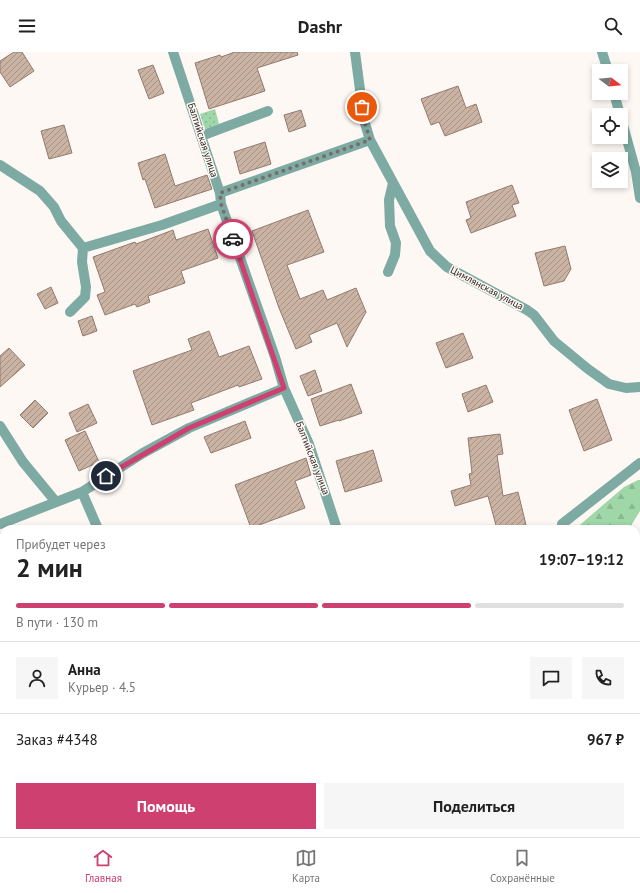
<!DOCTYPE html>
<html lang="ru">
<head>
<meta charset="utf-8">
<style>
  body { margin:0; font-family:"PT Sans",sans-serif; background:#f6f6f6; color:#222; height:100vh; display:flex; flex-direction:column; font-size:15px; white-space:nowrap }
  * { box-sizing:border-box; margin:0 }
  p { font-size:13px; color:#767676 }
  .icon { flex:none; width:22px; height:22px; fill:none; stroke:currentColor; stroke-width:2; stroke-linecap:round; stroke-linejoin:round }
  .map { position:relative; flex:1; overflow:hidden }
  .drawer { position:absolute; left:0px; top:473px; width:640px; height:312px; display:flex; flex-direction:column; background:#fff; border-radius:12px 12px 0 0; box-shadow:0 2px 6px #0003 }
  .drawer>* { flex:none }
  .needle { width:26px; rotate:106deg }
  .fabs { position:absolute; left:592px; top:12px; display:grid; gap:8px }
  .fabs a { display:grid; place-items:center; width:36px; height:36px; border-radius:0px; background:#fff; box-shadow:0 2px 6px #0003; font-size:20px }
  .pin { position:absolute; display:grid; place-items:center; width:34px; height:34px; color:#fff; margin:-17px; border:2px solid #fff; border-radius:50%; box-shadow:0 1px 4px #0007 }
  .courier { position:absolute; display:grid; place-items:center; width:40px; height:40px; margin:-20px; border:3px solid #cd406f; border-radius:50%; background:#fff; color:#222; box-shadow:0 1px 5px #0007 }
  .headline em { font-style:normal; font-weight:700 }
  .headline div { display:flex; flex-direction:column-reverse }
  .headline { display:flex; align-items:center; justify-content:space-between; height:68px; padding:0 16px }
  h1 { font-size:26px; font-weight:700; line-height:30px }
  .bar { display:grid; grid-template-columns:repeat(4,1fr); gap:6px 4px; align-content:center; height:48px; padding:0 16px }
  .bar i { height:5px; border-radius:3px; background:#e0e0e0 }
  .bar .selected { background:#cd406f }
  .bar p { grid-column:span 4 }
  .line { display:flex; align-items:center; gap:10px; padding:0 16px; border-top:1px solid #e0e0e0 }
  .line div { flex:1 }
  .round { display:grid; place-items:center; flex:none; width:42px; height:42px; border-radius:0px; background:#f6f6f6 }
  .button { display:flex; gap:8px; margin-top:auto; padding:8px 16px }
  .button a { flex:1; height:46px; border-radius:0px; background:#cd406f; color:#fff; font-size:16px; font-weight:700; line-height:46px; text-align:center }
  .button a+a { background:#f6f6f6; color:#222 }
  header { display:flex; justify-content:space-between; align-items:center; height:52px; padding:0 16px; background:#fff; font-size:18px; font-weight:700 }
  .tab-bar { display:flex; justify-content:space-around; align-items:center; height:56px; border-top:1px solid #e0e0e0; background:#fff; font-size:11px; color:#767676 }
  .tab-bar a { display:grid; justify-items:center; gap:2px }
  .tab-bar .selected { color:#cd406f }
  .map>svg:first-child { display:block }
  .forest { fill:url(#forest-firs) }
  .park { fill:url(#park-dots) }
  .building { fill:url(#building-hatch); stroke:#927b6d }
  .lines { fill:none; stroke-linecap:round; stroke-linejoin:round }
  .minor { stroke:#7daaa2; stroke-width:10 }
  .done { stroke:#766e69; stroke-width:4; stroke-dasharray:0 7.2 }
  .route { stroke:#cd406f; stroke-width:5 }
  .labels { text-anchor:middle; dominant-baseline:central; stroke-width:3; stroke-linejoin:round; paint-order:stroke }
  .street-label { font-size:10px; fill:#2c231d; stroke:#fef8f5 }
</style>
</head>
<body>
<header><svg class="icon" aria-label="menu" viewBox="0 0 24 24"><path d="M4 6h16M4 12h16M4 18h16"/></svg>Dashr<svg class="icon" aria-label="search" viewBox="0 0 24 24"><circle cx="10" cy="10" r="6"/><path d="M15 15l6 6"/></svg></header>
<div class="map">
<svg width="640" height="785" viewBox="0 0 640 785">
  <defs>
    <pattern id="forest-firs" width="22" height="20" patternUnits="userSpaceOnUse"><rect width="22" height="20" fill="#9fd7a8"/><path d="M5 1l3.5 6h-7zM16 11l3.5 6h-7z" fill="#89b890"/></pattern>
    <pattern id="park-dots" width="8" height="8" patternUnits="userSpaceOnUse"><rect width="8" height="8" fill="#9fd7a8"/><path d="M2 2h.1M6 6h.1" fill="none" stroke="#89b890" stroke-width="1.8" stroke-linecap="round"/></pattern>
    <pattern id="building-hatch" width="6" height="6" patternUnits="userSpaceOnUse"><rect width="6" height="6" fill="#cbb3a4"/><path d="M-1 1l2-2M0 6l6-6M5 7l2-2" fill="none" stroke="#a59185"/></pattern>
  </defs>
  <rect width="100%" height="100%" fill="#fef8f5"/>
  <path class="forest" d="M638,428H640V459L629,477H575L624,435Z
    M640,494V583L636,580V502Z
    M4,635V781H174L170,785H0V640Z"/>
  <path class="park" d="M215,57L219,72L205,77L200,62Z"/>
  <path class="building" d="M14,0H22L34,19L10,35L0,20V9Z
    M235,0H297L298,3L257,16L265,39L209,57L195,11L220,3L221,5Z
    M153,13L164,41L149,47L138,18Z
    M458,34L466,56L476,52L482,70L445,84L439,70L431,73L421,47Z
    M301,58L306,74L289,80L284,63Z
    M64,73L72,101L49,107L41,79Z
    M265,90L271,112L240,122L234,100Z
    M165,102L175,134L207,123L212,137L155,156L145,127L143,128L138,111Z
    M512,133L519,151L512,153L516,164L471,181L466,168L471,166L466,150Z
    M308,158L324,200L287,213L300,247L323,238L327,248L356,236L366,260L347,295L337,271L309,283L312,290L296,297L279,256L252,179Z
    M208,177L218,206L181,219L185,231L148,244L150,250L137,255L135,252L105,263L97,243L105,240L93,205L135,190L136,192L173,178L176,188Z
    M565,194L571,217L564,229L544,234L535,201Z
    M51,235L58,251L45,257L37,242Z
    M92,264L97,279L83,284L78,269Z
    M209,279L219,305L249,294L262,327L239,335L238,333L191,351L194,358L152,373L133,319L192,298L188,287Z
    M463,281L473,306L446,316L436,291Z
    M9,296L25,313L0,335V304Z
    M315,318L322,339L308,344L300,324Z
    M351,332L362,361L339,369V368L320,374L311,347Z
    M486,333L493,350L468,360L462,342Z
    M597,347L612,388L584,399L569,358Z
    M35,348L48,361L33,376L20,363Z
    M88,352L97,371L77,380L69,361Z
    M245,369L251,386L211,401L204,385Z
    M85,379L99,410L79,419L65,388Z
    M500,382L503,402L497,403L503,444L518,440L527,477H497L488,444L455,454L451,439L471,433L469,422L472,421L468,386Z
    M373,398L382,429L345,440L336,409Z
    M306,406L311,423L295,429L305,456L251,476L235,433Z"/>
  <g class="lines">
    <path class="minor" d="M173,0L220,141L221,152L275,305L284,336L309,392L337,477
      M355,0L364,68L370,88L430,199L447,215L527,258L534,263L554,289L588,317L609,332L626,336L640,335
      M602,0L608,19
      M614,41L620,63
      M621,66L636,120L640,146
      M201,84L268,59
      M0,113L40,139L54,155L61,169L83,196L162,173L221,152
      M220,141L370,88
      M388,220L395,203L396,191L390,174L389,148L393,131
      M70,260L85,245L86,235L82,210L83,196
      M0,374L23,410L56,450
      M82,440L98,477
      M0,472L82,440L143,401L189,376L284,336
      M562,472L640,411
      M636,724L640,723
      M467,781L469,785
      M495,785L500,781"/>
  </g>
  <g class="lines">
    <path class="done" d="M233,187L221,152L220,141L370,88L364,68L362,55"/>
    <path class="route" d="M106,424L189,376L284,336L233,187"/>
  </g>
  <g class="labels">
    <g class="street-label">
      <text transform="translate(203 88) rotate(72)">Балтийская улица</text>
      <text transform="translate(487 236) rotate(28)">Цимлянская улица</text>
      <text transform="translate(313 406) rotate(69)">Балтийская улица</text>
    </g>
  </g>
</svg>
<div class="fabs">
<a><svg class="needle" viewBox="-14 -14 28 28"><path d="M0-13l5 13h-10z" fill="#e53935"/><path d="M0 13l5-13h-10z" fill="#767676"/></svg></a>
<a><svg class="icon" aria-label="locate" viewBox="0 0 24 24"><circle cx="12" cy="12" r="6"/><path d="M12 2v4M12 18v4M2 12h4M18 12h4"/></svg></a>
<a><svg class="icon" aria-label="layers" viewBox="0 0 24 24"><path d="M12 4l9 5-9 5-9-5zM3 14l9 5 9-5"/></svg></a>
</div>
<div class="pin" style="left:362px;top:55px;background:#ea580c"><svg class="icon" aria-label="bag" viewBox="0 0 24 24"><path d="M5 8h14l-1 12H6zM9 8a3 3 0 0 1 6 0"/></svg></div>
<div class="pin" style="left:106px;top:424px;background:#1f2937"><svg class="icon" aria-label="home" viewBox="0 0 24 24"><path d="M3 11l9-7 9 7M6 9v11h12V9"/></svg></div>
<div class="courier" style="left:233px;top:187px"><svg class="icon" aria-label="car" viewBox="0 0 24 24"><path d="M5 17H2v-5l4-1 3-4h7l3 4 3 1v5h-3M9 17h6M6 11h13"/><circle cx="7" cy="17" r="2"/><circle cx="17" cy="17" r="2"/></svg></div>
<section class="drawer">
<div class="headline"><div><h1>2 мин</h1><p>Прибудет через</p></div><em>19:07–19:12</em></div>
<div class="bar"><i class="selected"></i><i class="selected"></i><i class="selected"></i><i></i><p>В пути · 130 m</p></div>
<div class="line" style="height:72px"><a class="round"><svg class="icon" aria-label="person" viewBox="0 0 24 24"><circle cx="12" cy="8" r="4"/><path d="M4 21q1-7 8-7t8 7"/></svg></a><div><b>Анна</b><p>Курьер · 4.5</p></div><a class="round"><svg class="icon" aria-label="chat" viewBox="0 0 24 24"><path d="M4 5h16v11H9l-5 4z"/></svg></a><a class="round"><svg class="icon" aria-label="phone" viewBox="0 0 24 24"><path d="M5 4h4l2 5-3 2q2 4 5 5l2-3 5 2v4C11 20 4 13 5 4z"/></svg></a></div>
<div class="line" style="height:52px"><div>Заказ #4348</div><b>967 ₽</b></div>
<div class="button"><a>Помощь</a><a>Поделиться</a></div>
</section>
</div>
<nav class="tab-bar">
<a class="selected"><svg class="icon" aria-label="home" viewBox="0 0 24 24"><path d="M3 11l9-7 9 7M6 9v11h12V9"/></svg>Главная</a>
<a><svg class="icon" aria-label="map" viewBox="0 0 24 24"><path d="M3 6l6-2 6 2 6-2v14l-6 2-6-2-6 2zM9 4v14M15 6v14"/></svg>Карта</a>
<a><svg class="icon" aria-label="saved" viewBox="0 0 24 24"><path d="M7 4h10v16l-5-4-5 4z"/></svg>Сохранённые</a>
</nav>
</body>
</html>
